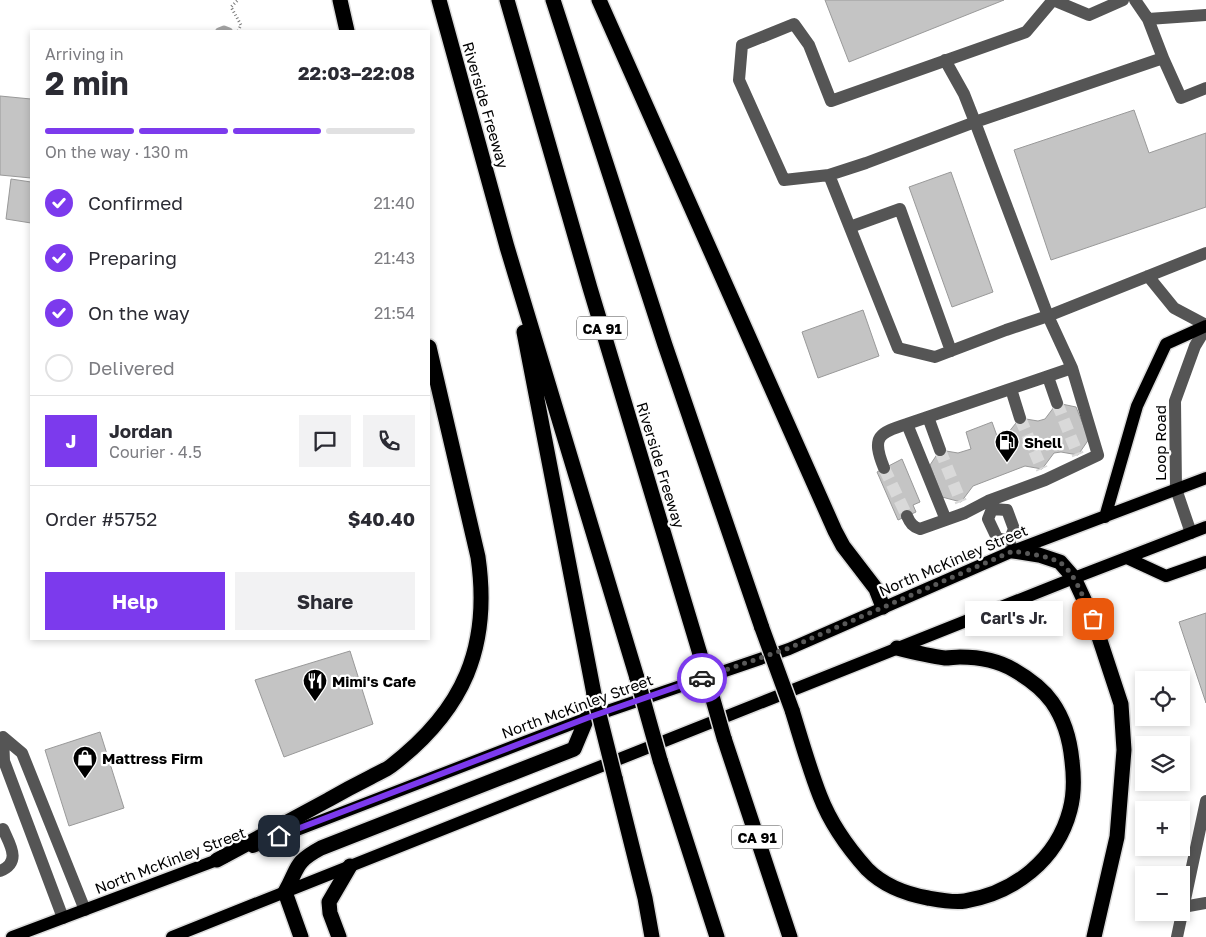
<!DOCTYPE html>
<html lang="en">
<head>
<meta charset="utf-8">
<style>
  body { margin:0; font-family:"Golos Text",sans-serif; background:#f2f2f3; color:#2b2b33; height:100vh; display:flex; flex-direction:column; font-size:19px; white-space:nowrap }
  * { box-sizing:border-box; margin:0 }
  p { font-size:16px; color:#7c7c81 }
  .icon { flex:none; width:28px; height:28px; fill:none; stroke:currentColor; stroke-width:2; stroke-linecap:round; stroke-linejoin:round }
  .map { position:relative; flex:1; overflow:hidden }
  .side { position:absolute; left:30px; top:30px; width:400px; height:610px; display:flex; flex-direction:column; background:#fff; border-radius:0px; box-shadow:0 2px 8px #0003 }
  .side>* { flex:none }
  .controls { position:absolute; left:1135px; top:671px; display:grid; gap:10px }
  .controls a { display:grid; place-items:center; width:55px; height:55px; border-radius:0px; background:#fff; box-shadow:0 2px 8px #0003; font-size:25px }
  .pin { position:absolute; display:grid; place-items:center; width:42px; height:42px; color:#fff; margin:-21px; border-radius:10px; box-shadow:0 2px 8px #0006 }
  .courier { position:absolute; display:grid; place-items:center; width:50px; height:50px; margin:-25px; border:4px solid #7c3aed; border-radius:50%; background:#fff; color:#222; box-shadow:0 1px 6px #0007 }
  .bubble { position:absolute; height:35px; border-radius:0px; background:#fff; box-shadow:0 2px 8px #0003; font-size:16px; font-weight:700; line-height:35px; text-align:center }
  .head em { font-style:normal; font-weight:700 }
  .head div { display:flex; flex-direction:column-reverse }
  .head { display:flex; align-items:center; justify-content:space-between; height:85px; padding:0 15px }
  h1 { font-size:32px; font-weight:700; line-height:38px }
  .bar { display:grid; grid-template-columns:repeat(4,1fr); gap:8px 5px; align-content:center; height:60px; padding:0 15px }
  .bar i { height:6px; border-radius:4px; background:#e1e1e2 }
  .bar .current { background:#7c3aed }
  .bar p { grid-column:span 4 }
  .line { display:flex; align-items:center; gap:12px; padding:0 15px; border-top:1px solid #e1e1e2 }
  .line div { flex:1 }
  .round { display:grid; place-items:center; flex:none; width:52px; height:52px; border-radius:0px; background:#f2f2f3 }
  ol { padding:0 15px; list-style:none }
  li { display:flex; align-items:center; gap:15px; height:55px }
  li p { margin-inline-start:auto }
  li .icon { padding:5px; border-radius:50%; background:#7c3aed; color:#fff; stroke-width:4 }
  li:last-child { color:#7c7c81 }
  li i { width:28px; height:28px; border:2px solid #e1e1e2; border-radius:50% }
  .button { display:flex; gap:10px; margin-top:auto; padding:10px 15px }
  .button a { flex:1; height:58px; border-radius:0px; background:#7c3aed; color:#fff; font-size:20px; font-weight:700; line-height:58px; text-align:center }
  .button a+a { background:#f2f2f3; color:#2b2b33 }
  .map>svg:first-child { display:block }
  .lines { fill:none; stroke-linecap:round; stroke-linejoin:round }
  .stream { stroke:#a3a3a3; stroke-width:7 }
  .building { fill:#c4c4c4; stroke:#999 }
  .minor-tunnel { stroke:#d9d9d9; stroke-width:12; stroke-dasharray:12 6; stroke-linecap:butt }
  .major-casing { stroke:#dbdbdb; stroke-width:15 }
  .highway-casing { stroke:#dbdbdb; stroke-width:18 }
  .path { stroke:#777; stroke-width:3; stroke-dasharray:1 2.5; stroke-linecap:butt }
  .minor { stroke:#555; stroke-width:12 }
  .major { stroke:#000; stroke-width:12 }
  .highway { stroke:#000; stroke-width:15 }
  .highway-bridge-casing { stroke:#dbdbdb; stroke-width:18; stroke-linecap:butt }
  .highway-bridge { stroke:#000; stroke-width:15 }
  .done { stroke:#595959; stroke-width:5; stroke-dasharray:0 9 }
  .route { stroke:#7c3aed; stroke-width:6 }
  .labels { text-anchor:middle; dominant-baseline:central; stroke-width:4.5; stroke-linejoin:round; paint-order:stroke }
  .shield { fill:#fff; stroke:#4c4c4c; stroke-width:1 }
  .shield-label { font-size:14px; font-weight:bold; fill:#000 }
  .street-label { font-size:15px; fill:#000; stroke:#fff }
  .poi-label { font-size:15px; font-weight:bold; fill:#000; stroke:#fff; text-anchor:start }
</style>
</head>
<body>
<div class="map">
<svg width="1206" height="937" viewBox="0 0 1206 937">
  <rect width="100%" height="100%" fill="#fff"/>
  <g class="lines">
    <path class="stream" d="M219,31L224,29L229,31"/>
  </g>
  <path class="building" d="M825,0H1004L849,62Z
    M0,96L31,99V178L0,175Z
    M1134,110L1149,153L1206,133V207L1051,260L1014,150Z
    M951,172L993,292L952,307L909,187Z
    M11,179L31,182V223L6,219Z
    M863,310L879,356L818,378L802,332Z
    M1057,403L1076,407L1089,439L1078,455L1061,452L1054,453L1042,469L1025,466L973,486L961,502L942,497L930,465L940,450L958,453L971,449L966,432L992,422L997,436L1008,433L1020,418L1038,421L1045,419Z
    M902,459L920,502L913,505L916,512L898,520L877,472Z
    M1206,613V703L1179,622Z
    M350,651L373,724L284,757L255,680Z
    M100,732L124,808L69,826L45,750Z"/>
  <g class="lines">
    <path class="minor-tunnel" d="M1057,403L1078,455
      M1020,418L1042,469
      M940,450L961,502
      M884,468L907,516"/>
    <defs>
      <path id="major" d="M1105,517L1137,406L1166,344L1206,326
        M1127,558L1166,576L1206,562
        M253,847L587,718L789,649L1013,551L1206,478
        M12,937L225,857
        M172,937L1074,578L1206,527"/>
      <path id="highway" d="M340,0L347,31
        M439,0L507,247L637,678
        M507,0L590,288L700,654
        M553,0L665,345L762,628
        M599,0L835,531L843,546L876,589L883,607
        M524,332L594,694
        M1013,551L1039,555L1060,562L1074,578L1093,619L1121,704L1124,750L1117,837L1094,937
        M792,710C801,739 809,768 820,796C830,822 849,849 867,869C883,885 906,894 928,898C939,900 954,903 965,901C1014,893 1057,860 1070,810C1074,795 1074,777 1072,761C1070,740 1064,719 1052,702C1042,688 1028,678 1014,670C999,661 978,657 960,657C955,657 950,658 945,658C929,656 913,652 897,648
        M724,738L790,937
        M660,760L717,937
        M615,778L645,898L652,937
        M217,860C254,840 291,820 328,800C342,792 357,784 371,777C378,773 386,770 391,766C464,710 491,647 478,557L429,347
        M301,937L285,892C299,868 293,863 321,848L574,749L587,718
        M339,937L330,913L329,902L350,866"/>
    </defs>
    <use href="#major" class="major-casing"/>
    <use href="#highway" class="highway-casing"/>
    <path class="path" d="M238,31L241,25L231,7L238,0"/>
    <path class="minor" d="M1053,0L1089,15L1123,0
      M1135,0L1148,19L1206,15
      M1148,19L1163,58
      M945,60L964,94L975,122L866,163L829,175L784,180L739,80L742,45L794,24L809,45L831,101L1026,32L1053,0
      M1206,88L1181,98L1163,58L975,122L1048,316L1206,253
      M829,175L898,348L935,357L1006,330L1048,316L1072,368L1098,455L1045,480L988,501L965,513L920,529C913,527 910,523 907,516
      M850,227L900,209L951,351
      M1148,276L1174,308L1206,325
      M1048,377L1057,403
      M1011,389L1020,418
      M928,417L940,450
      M884,468C871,436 879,433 907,424
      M988,501L992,509L988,519L997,538L1009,541
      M992,509L1007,510L1014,529L1009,541L1013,551
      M946,520L907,424L1072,368
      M1191,533L1176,489L1175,401L1195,346L1206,328
      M0,871C22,862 10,845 3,829
      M1183,907L1206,903
      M63,918L4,761L3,737L22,753L85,910
      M1177,937L1206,801"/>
    <use href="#major" class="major"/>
    <use href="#highway" class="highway"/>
    <defs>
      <path id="highway-bridge" d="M762,628L792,710
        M700,654L724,738
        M637,678L660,760
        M594,694L615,778"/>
    </defs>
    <use href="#highway-bridge" class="highway-bridge-casing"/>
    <use href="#highway-bridge" class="highway-bridge"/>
  </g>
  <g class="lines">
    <path class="done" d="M702,678L789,648L1013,551C1028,554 1045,555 1059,562C1075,571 1085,603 1093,619"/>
    <path class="route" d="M279,836L587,718L702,678"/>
  </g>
  <defs>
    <symbol id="fuel-pin" viewBox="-11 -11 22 30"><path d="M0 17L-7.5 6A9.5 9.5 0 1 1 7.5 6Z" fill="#000" stroke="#fff"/><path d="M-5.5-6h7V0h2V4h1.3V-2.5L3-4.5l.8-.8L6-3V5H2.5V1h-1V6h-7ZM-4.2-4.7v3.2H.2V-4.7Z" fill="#fff"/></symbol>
    <symbol id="restaurant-pin" viewBox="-11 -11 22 30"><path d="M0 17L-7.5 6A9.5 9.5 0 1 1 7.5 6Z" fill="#000" stroke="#fff"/><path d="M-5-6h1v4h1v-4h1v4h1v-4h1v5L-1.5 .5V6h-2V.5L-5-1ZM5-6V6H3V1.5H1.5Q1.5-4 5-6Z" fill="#fff"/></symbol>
    <symbol id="shop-pin" viewBox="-11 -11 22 30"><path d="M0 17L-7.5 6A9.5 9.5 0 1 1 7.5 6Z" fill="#000" stroke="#fff"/><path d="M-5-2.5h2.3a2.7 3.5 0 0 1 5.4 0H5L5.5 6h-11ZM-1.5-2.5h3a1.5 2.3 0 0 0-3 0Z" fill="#fff"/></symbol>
  </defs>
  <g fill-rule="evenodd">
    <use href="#fuel-pin" x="993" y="428" width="28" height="38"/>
    <use href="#restaurant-pin" x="301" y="667" width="28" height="38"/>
    <use href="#shop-pin" x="71" y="744" width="28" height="38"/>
  </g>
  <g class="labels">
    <g class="shield">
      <rect x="577" y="316.5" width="50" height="23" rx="4"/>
      <rect x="732" y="825.5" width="50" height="23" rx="4"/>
    </g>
    <g class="shield-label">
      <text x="602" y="328">CA 91</text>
      <text x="757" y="837">CA 91</text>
    </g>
    <g class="street-label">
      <text transform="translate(486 105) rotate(74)">Riverside Freeway</text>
      <text transform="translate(1160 443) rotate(-90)">Loop Road</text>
      <text transform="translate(661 465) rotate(73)">Riverside Freeway</text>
      <text transform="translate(953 560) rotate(-23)">North McKinley Street</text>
      <text transform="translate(577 706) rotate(-20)">North McKinley Street</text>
      <text transform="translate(170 860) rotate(-21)">North McKinley Street</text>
    </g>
    <g class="poi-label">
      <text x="1024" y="442">Shell</text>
      <text x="332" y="681">Mimi's Cafe</text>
      <text x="102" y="758">Mattress Firm</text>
    </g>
  </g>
</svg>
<div class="controls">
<a><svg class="icon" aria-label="locate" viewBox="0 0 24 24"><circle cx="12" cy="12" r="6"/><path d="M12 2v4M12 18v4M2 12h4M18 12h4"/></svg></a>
<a><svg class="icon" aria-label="layers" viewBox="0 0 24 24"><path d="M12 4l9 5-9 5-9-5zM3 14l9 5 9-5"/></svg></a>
<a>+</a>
<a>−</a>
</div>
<div class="pin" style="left:1093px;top:619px;background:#ea580c"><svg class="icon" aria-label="bag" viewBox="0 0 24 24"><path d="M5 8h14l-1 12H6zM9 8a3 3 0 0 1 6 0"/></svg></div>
<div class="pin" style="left:279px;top:836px;background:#1f2937"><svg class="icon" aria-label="home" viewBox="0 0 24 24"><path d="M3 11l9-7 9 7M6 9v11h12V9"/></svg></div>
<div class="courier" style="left:702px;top:678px"><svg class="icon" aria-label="car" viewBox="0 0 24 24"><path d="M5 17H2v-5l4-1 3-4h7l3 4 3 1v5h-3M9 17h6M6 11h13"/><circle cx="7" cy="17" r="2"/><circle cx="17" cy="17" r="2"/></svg></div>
<div class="bubble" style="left:965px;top:601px;width:98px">Carl's Jr.</div>
<section class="side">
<div class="head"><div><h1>2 min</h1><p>Arriving in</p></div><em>22:03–22:08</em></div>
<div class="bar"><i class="current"></i><i class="current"></i><i class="current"></i><i></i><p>On the way · 130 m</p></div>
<ol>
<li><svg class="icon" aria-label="check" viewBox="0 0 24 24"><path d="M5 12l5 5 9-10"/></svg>Confirmed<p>21:40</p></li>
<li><svg class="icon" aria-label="check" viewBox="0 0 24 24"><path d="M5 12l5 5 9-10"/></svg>Preparing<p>21:43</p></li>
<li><svg class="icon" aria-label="check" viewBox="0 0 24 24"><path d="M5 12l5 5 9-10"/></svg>On the way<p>21:54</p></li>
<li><i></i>Delivered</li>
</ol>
<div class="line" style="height:90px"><b class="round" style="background:#7c3aed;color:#fff">J</b><div><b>Jordan</b><p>Courier · 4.5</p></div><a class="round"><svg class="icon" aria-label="chat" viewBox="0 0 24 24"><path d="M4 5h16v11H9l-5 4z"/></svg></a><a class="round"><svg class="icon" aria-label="phone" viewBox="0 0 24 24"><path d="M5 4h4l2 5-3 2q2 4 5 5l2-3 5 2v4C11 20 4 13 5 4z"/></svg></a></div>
<div class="line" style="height:65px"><div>Order #5752</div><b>$40.40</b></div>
<div class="button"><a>Help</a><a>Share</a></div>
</section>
</div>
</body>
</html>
